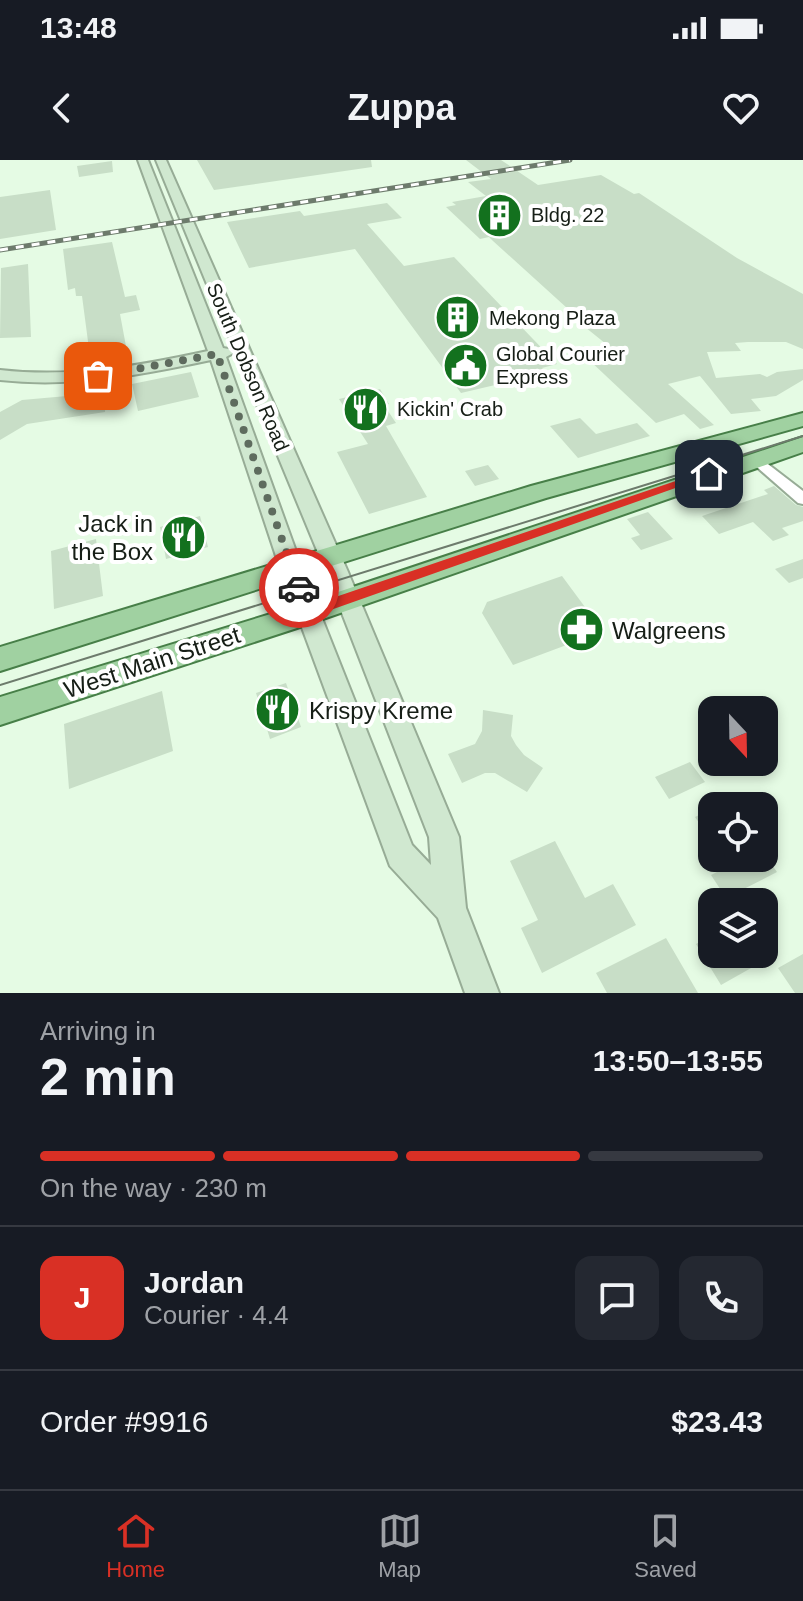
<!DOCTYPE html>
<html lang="en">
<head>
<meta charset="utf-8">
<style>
  body { margin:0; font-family:Helvetica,sans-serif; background:#242831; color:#f1f3f6; height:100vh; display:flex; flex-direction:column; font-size:30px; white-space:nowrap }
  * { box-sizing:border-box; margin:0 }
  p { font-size:26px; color:#9ea1a6 }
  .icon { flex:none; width:44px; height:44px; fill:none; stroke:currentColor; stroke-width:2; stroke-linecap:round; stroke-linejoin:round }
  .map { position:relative; height:833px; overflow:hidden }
  .sheet { display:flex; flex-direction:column; background:#171b24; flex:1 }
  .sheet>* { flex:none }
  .needle { width:52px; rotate:158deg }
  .buttons { position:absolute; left:698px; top:536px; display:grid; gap:16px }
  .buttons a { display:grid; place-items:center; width:80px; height:80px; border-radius:16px; background:#171b24; box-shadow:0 4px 12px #0003; font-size:40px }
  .pin { position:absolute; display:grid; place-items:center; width:68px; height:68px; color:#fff; margin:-34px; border-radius:16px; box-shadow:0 4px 12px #0006 }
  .courier { position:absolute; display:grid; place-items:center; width:80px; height:80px; margin:-40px; border:6px solid #d93025; border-radius:50%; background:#fff; color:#222; box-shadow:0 2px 10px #0007 }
  .summary em { font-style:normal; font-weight:800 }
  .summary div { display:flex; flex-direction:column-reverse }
  .summary { display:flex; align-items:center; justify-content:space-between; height:136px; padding:0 40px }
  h1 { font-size:52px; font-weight:800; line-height:60px }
  .bar { display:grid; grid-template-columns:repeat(4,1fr); gap:12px 8px; align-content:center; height:96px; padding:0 40px }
  .bar i { height:10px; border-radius:6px; background:#363941 }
  .bar .active { background:#d93025 }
  .bar p { grid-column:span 4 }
  .line { display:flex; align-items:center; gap:20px; padding:0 40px; border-top:2px solid #363941 }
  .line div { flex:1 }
  .round { display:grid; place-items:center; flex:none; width:84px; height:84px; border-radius:16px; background:#242831 }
  .status { display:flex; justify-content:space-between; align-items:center; height:56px; padding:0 40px; background:#171b24; direction:ltr }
  .status svg { height:22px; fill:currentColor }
  header { display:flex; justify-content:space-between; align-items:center; height:104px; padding:0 40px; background:#171b24; font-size:36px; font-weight:800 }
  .tabs { display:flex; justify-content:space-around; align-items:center; height:112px; border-top:2px solid #363941; background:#171b24; font-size:22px; color:#9ea1a6 }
  .tabs a { display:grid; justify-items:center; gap:4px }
  .tabs .active { color:#d93025 }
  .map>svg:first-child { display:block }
  .building { fill:#c8dec7 }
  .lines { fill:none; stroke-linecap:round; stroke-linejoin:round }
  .street-casing { stroke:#97ac96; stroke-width:4 }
  .secondary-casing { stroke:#97ac96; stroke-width:4 }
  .primary-casing { stroke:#477f48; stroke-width:4 }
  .street { fill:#fff; fill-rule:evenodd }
  .secondary { fill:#d0e8d0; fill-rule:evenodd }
  .primary { fill:#a0d1a1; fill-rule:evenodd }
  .tram { stroke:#6d7b6c; stroke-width:2 }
  .rail-casing { stroke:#6d7b6c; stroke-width:5 }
  .rail { stroke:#fff; stroke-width:3; stroke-dasharray:8; stroke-linecap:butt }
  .route { fill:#d93025 }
  .done { stroke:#5e6b5e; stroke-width:8; stroke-dasharray:0 14.4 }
  .labels { text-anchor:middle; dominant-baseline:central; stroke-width:8; stroke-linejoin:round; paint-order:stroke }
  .far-poi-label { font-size:20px; fill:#161e16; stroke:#fff; text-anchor:start }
  .far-street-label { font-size:20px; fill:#161e16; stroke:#fff }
  .poi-label { font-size:24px; fill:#161e16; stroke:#fff; text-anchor:start }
  .street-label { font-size:24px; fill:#161e16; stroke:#fff }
</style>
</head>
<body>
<div class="status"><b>13:48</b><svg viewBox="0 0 49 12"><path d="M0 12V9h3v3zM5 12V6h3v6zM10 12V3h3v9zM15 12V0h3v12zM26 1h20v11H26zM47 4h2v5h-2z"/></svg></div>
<header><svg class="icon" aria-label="back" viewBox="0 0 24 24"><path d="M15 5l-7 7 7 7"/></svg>Zuppa<svg class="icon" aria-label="heart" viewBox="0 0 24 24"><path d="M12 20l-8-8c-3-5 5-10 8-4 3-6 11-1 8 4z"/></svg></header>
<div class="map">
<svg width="803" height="833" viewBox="0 0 803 833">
  <rect width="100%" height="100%" fill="#e5fbe4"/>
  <path class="building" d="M197,0H371L372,7L214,30Z
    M466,0H501L538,25L601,15L634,34L639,33L737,98L803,134V189L786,182H748L735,183L741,191L707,192L716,218L760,214L767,217L777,212L803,209V220L776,236L751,239L761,251L731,254L700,216L668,224L714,265L700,269L684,254L656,263L588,199L616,192L575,159L578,158L493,81L489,77L480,79L446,47L456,45L452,42L486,36L468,22L491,19Z
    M112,1L113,12L79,17L77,6Z
    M50,30L56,70L0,79V37Z
    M387,43L402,58L367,64L404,106L454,97L557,204L542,208L547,213L461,233L355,89L249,108L227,62L300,51L304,56Z
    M112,82L125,137L136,135L140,150L120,154L128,197L100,202L98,187L89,189L82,136H76L75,128L68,130L63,89Z
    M28,104L31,177L0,178L1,108Z
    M191,212L199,237L138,251L132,224Z
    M106,228L105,252L27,264L0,280V252L22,240L67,236Z
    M380,229L389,244L384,245L396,263L386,266L427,337L369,354L337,292L368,284L339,239Z
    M580,258L596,274L637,263L650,276L578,298L550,266Z
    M488,305L499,319L475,326L465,311Z
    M774,326L796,345L803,347V361L782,368L789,375L773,381L753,362L719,374L702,356L768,334L764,330Z
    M648,352L673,379L641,390L631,378L640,375L627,359Z
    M200,356L208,387L166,399L160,367Z
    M96,379L103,436L54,449L51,391Z
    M803,399V418L789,423L775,409Z
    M562,416L599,466L596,474L513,505L482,453L487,442Z
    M286,523L301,567L270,579L256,533Z
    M162,531L173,591L69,629L64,564Z
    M483,550L513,555L511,576L516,585L524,595L543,608L527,632L495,613H485L462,623L448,594L475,584L482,571Z
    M690,602L705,622L669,639L655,617Z
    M712,649V682L695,657Z
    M555,681L585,738L613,724L636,765L542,813L521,768L538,760L510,701Z
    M745,698H767L777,712L726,738L711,715Z
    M712,775V794H776L721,825L696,784Z
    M666,778L698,833H607L596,813Z
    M803,794V833H795L778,808Z"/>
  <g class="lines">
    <defs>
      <path id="street" d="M756,295L803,331V344L798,343L751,302V296Z"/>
      <path id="secondary" d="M138,0H148L223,188L234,190L156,0H166L348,412L459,677L466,748L499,833H465L438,758L390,706L386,695L280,408L211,200C141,215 72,228 0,220V210C71,218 139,206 208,191ZM235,192L326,412L429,677L431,705L412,685L302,408L226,197Z"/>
      <path id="primary" d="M803,253V266L546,338L0,511V487L531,326Z
        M803,277V292L297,468L0,565V537L287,449Z"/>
    </defs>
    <use href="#street" class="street-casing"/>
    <use href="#secondary" class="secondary-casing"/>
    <use href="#primary" class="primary-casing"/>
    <use href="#street" class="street"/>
    <use href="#secondary" class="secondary"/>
    <use href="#primary" class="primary"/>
    <path class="tram" d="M0,525L803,276"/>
    <defs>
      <path id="rail" d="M0,90L570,0"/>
    </defs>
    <use href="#rail" class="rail-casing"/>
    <use href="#rail" class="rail"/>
  </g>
  <path class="route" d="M705,311L715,314L308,458L303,456L293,428L299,423L304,424L312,445Z"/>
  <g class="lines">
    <path class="done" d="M98,216L217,194L299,428"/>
  </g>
  <defs>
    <symbol id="building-disc" viewBox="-11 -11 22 22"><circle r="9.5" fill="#13711e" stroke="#fff"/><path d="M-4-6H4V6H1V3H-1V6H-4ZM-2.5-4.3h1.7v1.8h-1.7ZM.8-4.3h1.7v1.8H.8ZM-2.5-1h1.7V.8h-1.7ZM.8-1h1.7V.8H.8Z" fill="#fff"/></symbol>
    <symbol id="civic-disc" viewBox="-11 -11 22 22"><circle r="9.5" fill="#13711e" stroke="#fff"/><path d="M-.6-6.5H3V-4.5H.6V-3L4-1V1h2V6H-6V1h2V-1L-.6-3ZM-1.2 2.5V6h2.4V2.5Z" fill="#fff"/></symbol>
    <symbol id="restaurant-disc" viewBox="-11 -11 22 22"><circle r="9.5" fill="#13711e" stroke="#fff"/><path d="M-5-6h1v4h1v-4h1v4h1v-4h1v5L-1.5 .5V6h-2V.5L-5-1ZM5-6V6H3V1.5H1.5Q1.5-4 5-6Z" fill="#fff"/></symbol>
    <symbol id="pharmacy-disc" viewBox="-11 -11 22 22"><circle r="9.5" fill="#13711e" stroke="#fff"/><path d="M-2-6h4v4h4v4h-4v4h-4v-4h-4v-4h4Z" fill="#fff"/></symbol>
  </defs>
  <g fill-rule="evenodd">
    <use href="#building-disc" x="474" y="30" width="51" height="51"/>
    <use href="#building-disc" x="432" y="132" width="51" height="51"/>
    <use href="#civic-disc" x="440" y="180" width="51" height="51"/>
    <use href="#restaurant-disc" x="340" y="224" width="51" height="51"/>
    <use href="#restaurant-disc" x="158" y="352" width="51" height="51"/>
    <use href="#pharmacy-disc" x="556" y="444" width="51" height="51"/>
    <use href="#restaurant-disc" x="252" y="524" width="51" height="51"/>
  </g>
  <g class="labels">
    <g class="far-poi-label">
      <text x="531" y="55">Bldg. 22</text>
      <text x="489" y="158">Mekong Plaza</text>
      <text x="496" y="194">Global Courier<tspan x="496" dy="23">Express</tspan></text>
      <text x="397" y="249">Kickin' Crab</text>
    </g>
    <g class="far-street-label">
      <text transform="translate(248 207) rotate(67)">South Dobson Road</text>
    </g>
    <g class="poi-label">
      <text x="153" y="363" text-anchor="end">Jack in<tspan x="153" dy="28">the Box</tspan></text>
      <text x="612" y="470">Walgreens</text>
      <text x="309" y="550">Krispy Kreme</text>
    </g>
    <g class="street-label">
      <text transform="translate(152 502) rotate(-18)">West Main Street</text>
    </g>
  </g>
</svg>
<div class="buttons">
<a><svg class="needle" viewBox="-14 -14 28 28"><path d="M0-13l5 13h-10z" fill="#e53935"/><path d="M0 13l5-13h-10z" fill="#9ea1a6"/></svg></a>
<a><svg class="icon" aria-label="locate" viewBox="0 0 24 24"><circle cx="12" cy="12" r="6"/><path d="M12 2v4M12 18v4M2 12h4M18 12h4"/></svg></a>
<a><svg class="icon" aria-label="layers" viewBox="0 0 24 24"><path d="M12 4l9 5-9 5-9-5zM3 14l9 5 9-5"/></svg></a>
</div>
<div class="pin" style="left:98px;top:216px;background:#ea580c"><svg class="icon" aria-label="bag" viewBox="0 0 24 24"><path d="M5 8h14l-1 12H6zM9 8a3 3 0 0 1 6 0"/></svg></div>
<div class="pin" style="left:709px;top:314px;background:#1f2937"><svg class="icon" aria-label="home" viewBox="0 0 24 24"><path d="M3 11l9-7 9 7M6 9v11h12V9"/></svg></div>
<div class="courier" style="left:299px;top:428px"><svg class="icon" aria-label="car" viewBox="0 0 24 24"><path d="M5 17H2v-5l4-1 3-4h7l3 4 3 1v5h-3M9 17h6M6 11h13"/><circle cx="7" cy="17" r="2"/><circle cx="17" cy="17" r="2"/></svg></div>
</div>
<section class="sheet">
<div class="summary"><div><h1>2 min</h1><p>Arriving in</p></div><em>13:50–13:55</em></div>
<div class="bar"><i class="active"></i><i class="active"></i><i class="active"></i><i></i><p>On the way · 230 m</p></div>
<div class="line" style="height:144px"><b class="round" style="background:#d93025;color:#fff">J</b><div><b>Jordan</b><p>Courier · 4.4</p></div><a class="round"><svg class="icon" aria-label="chat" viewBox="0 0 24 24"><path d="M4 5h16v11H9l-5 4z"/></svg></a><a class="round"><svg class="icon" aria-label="phone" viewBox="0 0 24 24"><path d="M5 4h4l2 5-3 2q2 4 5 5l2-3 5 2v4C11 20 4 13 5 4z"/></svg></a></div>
<div class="line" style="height:104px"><div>Order #9916</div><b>$23.43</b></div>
</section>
<nav class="tabs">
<a class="active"><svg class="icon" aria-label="home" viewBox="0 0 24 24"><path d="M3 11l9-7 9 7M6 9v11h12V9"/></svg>Home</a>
<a><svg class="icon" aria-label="map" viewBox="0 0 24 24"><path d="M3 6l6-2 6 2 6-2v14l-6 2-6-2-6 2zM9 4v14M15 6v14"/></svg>Map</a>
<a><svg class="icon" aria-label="saved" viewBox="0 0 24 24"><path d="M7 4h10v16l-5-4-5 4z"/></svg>Saved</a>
</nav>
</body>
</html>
